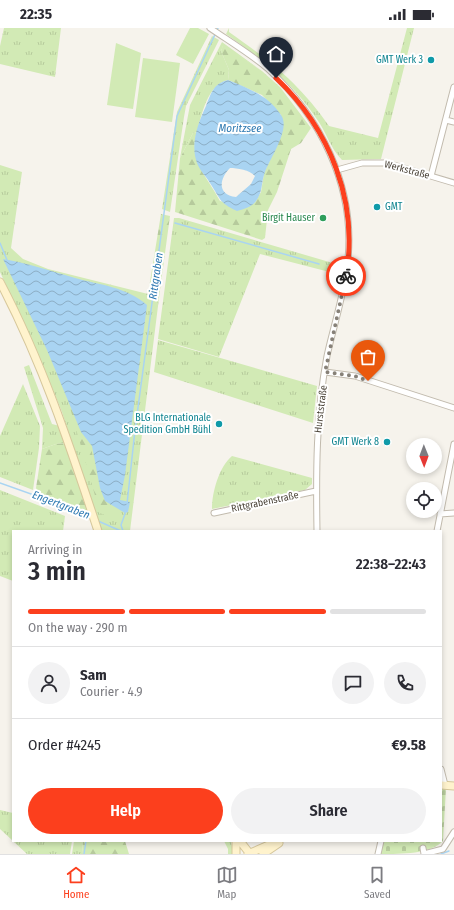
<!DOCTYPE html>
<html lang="en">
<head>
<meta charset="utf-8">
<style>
  body { margin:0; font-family:"Fira Sans Condensed",sans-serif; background:#f2f2f3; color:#2b2b33; height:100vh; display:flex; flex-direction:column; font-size:15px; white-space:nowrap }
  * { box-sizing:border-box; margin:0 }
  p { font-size:13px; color:#7c7c81 }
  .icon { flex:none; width:22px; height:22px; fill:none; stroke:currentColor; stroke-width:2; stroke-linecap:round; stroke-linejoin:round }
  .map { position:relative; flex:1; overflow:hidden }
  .side { position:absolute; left:12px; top:502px; width:430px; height:312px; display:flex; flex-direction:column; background:#fff; border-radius:0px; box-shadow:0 2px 6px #0003 }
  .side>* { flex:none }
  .needle { width:26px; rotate:179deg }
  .tools { position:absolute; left:406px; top:410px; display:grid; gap:8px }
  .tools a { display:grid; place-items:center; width:36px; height:36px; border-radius:50%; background:#fff; box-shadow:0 2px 6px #0003; font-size:20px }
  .pin { position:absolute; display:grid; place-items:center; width:34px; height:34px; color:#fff; margin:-41px -17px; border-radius:50% 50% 50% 0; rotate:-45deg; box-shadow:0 0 4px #0007 }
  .pin .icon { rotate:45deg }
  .courier { position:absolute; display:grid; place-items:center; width:40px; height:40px; margin:-20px; border:3px solid #fc3f1d; border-radius:50%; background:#fff; color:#222; box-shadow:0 1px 5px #0007 }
  .overview em { font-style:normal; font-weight:600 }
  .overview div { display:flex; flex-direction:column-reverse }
  .overview { display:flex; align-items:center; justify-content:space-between; height:68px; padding:0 16px }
  h1 { font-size:26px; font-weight:600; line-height:30px }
  .bar { display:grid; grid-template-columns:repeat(4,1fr); gap:6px 4px; align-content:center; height:48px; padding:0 16px }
  .bar i { height:5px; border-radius:3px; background:#e1e1e2 }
  .bar .current { background:#fc3f1d }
  .bar p { grid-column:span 4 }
  .line { display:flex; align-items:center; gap:10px; padding:0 16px; border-top:1px solid #e1e1e2 }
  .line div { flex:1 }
  .round { display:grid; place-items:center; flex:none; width:42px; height:42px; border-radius:21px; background:#f2f2f3 }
  .primary-button { display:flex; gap:8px; margin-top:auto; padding:8px 16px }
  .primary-button a { flex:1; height:46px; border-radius:24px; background:#fc3f1d; color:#fff; font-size:16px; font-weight:600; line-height:46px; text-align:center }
  .primary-button a+a { background:#f2f2f3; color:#2b2b33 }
  .status { display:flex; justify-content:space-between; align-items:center; height:28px; padding:0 20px; background:#fff; direction:ltr }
  .status svg { height:11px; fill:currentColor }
  .dock { display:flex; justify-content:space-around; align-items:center; height:56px; border-top:1px solid #e1e1e2; background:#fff; font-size:11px; color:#7c7c81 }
  .dock a { display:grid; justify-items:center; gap:2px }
  .dock .current { color:#fc3f1d }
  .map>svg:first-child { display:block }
  .grass { fill:url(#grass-tufts) }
  .forest { fill:url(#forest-firs) }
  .cemetery { fill:url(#cemetery-stones) }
  .garden { fill:#d2eab5 }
  .water { fill:url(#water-waves); fill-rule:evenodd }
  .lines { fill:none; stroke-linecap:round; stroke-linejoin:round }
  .stream { stroke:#a9d4f2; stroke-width:1.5 }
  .street-casing { stroke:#c2bbae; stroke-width:7 }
  .secondary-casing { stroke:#d6c79b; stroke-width:9 }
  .street { stroke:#fff; stroke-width:5 }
  .secondary { stroke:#fff3cd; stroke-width:7 }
  .done { stroke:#878178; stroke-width:4; stroke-dasharray:0 7.2 }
  .route { stroke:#fc3f1d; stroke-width:5 }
  .culture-dot { fill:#0f9aa8; stroke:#fff; stroke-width:1.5 }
  .leisure-dot { fill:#2e9e5b; stroke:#fff; stroke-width:1.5 }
  .labels { text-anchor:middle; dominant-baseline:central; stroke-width:4; stroke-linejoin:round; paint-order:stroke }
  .culture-label { font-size:10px; fill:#0d838f; stroke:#fff; text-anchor:end }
  .street-label { font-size:10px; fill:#4b4439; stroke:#fff }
  .leisure-label { font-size:10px; fill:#27864d; stroke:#fff; text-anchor:end }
  .water-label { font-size:11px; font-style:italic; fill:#2e7ab2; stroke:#fff }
</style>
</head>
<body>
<div class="status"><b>22:35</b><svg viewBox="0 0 49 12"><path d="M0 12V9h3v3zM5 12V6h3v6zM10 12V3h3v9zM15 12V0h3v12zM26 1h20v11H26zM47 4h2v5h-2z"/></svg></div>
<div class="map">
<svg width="454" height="826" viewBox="0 0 454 826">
  <defs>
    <pattern id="grass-tufts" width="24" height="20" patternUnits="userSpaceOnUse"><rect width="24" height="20" fill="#d2eab5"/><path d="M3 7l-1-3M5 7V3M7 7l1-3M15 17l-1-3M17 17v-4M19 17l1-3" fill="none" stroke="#b6ca9c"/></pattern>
    <pattern id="forest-firs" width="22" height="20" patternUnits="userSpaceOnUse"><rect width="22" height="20" fill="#d2eab5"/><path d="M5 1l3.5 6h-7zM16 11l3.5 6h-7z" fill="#b6ca9c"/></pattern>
    <pattern id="cemetery-stones" width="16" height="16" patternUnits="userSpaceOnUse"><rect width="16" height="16" fill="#d2eab5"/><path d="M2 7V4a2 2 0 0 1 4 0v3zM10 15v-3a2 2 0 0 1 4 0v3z" fill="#b6ca9c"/></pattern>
    <pattern id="water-waves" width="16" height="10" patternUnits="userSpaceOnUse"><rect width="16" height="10" fill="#a9d4f2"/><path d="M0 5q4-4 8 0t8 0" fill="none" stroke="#8caec5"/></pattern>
  </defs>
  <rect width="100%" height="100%" fill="#f6f3ec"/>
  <path class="grass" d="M4,0H61L55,49L0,36V18Z
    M229,0V4C270,33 299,55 329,98L378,110L407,0H414L381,131L342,132C330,120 326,103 316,90C293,55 260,30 226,6Z
    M212,8L219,12L186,78L184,89L170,184L162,181L177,84Z
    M222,14L262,43L223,18L221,23L229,42L228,52C207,57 202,86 197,104L193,105L180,130L190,77Z
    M0,137L22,144L11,220L23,231L48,241L148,266L160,262L130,503H101L62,384L42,335L0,244Z
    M174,190H179L343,238L341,247L260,226L219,329L158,311Z
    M158,312L317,358L313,395L154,344Z
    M29,337L52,396L60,398L66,415L56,416L42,421L43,400L24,339Z
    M23,356L40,398L39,420L33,462L0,449V408Z
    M232,428L312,450V456L305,462L212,481C212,464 219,439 232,428Z
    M0,462L65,488L63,503H13V553L0,548Z
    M0,782L13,785V813L0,801Z
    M13,813H72L70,826H27Z
    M74,813H83L82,826H72Z
    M224,813H231L233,826H228V821Z"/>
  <path class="forest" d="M223,17L262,43L280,59L311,100L301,115L291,121L277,164L268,182L265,210L262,212L175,184L180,130L193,105L197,104C188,132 208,150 220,173L247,179L255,174L261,164L264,145L281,108V87L262,67L228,52L229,42L221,23Z
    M161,186L170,188L160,262L148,266Z
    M68,358L89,393L92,425L101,458L111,480L110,486L105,487L100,485L69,376L66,366Z
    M66,415L88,485L40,468L36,460L42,421L56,416Z
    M83,813H125L129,826H82Z"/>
  <path class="cemetery" d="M441,760H446L443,813C431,826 401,826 381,826L383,813H441Z"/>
  <path class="garden" d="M190,0H198L209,6L193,36L176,27Z
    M116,15L141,25L133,81L107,77Z
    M143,30L180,35L172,94L135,89Z"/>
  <path class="water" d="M228,52C249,61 268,67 281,87C291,101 270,130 265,144C261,154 263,164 256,173C252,179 244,181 237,183C219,175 220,170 210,155C206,148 200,143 197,135C190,116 198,95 206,78C211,65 214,55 228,52ZM230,140C237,140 250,142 255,148L251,156L236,169C217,167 219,151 230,140Z
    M3,231C28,235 51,243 75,250C100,257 127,259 147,277L125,447L120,472L130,474L128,484L125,485L105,473L100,460L92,418L81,404L47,322Z"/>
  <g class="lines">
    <path class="stream" d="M175,195L319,236
      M0,215L7,232
      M0,455L76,482L91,490
      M127,476L135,402L177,88L218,0
      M98,493L121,503
      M123,503L121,497L126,483
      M84,826L86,813
      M441,826L449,823"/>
    <defs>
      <path id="street" d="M210,0C229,13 249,25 267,40C320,88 355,157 348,231C345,264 334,296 327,328C316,386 316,444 317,503
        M446,92L454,94
        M337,142L362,135H387L454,155
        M431,148L454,59
        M325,344L355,348L454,380
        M214,485L316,463
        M440,486L454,485
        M437,503L454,416
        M441,741L445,757
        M423,820L424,826
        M378,826L381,813
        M424,826L443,821L454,804"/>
      <path id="secondary" d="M0,254C42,334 70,418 98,503
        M441,757L454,758
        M236,813V826
        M240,813L250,826
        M248,826L278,813
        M263,826L279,815"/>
    </defs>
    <use href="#street" class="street-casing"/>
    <use href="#secondary" class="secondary-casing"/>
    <use href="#street" class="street"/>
    <use href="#secondary" class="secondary"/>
  </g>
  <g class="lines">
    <path class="done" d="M346,248L325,344L355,348L368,353"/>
    <path class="route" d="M276,50C330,101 359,174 346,248"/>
  </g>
  <g class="culture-dot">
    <circle cx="431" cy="32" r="4"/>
    <circle cx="377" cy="179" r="4"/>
    <circle cx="219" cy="396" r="4"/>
    <circle cx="387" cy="414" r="4"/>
  </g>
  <circle class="leisure-dot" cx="323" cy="190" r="4"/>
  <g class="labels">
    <g class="culture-label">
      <text x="423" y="32">GMT Werk 3</text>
      <text x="385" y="179" text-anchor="start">GMT</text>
      <text x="211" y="390">BLG Internationale<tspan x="211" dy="12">Spedition GmbH Bühl</tspan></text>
      <text x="379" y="414">GMT Werk 8</text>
    </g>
    <g class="street-label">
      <text transform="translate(407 142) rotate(15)">Werkstraße</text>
      <text transform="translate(321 381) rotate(-83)">Hurststraße</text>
      <text transform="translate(265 474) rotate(-12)">Rittgrabenstraße</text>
    </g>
    <g class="leisure-label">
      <text x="315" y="190">Birgit Hauser</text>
    </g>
    <g class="water-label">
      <text x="240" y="100">Moritzsee</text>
      <text transform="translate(156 248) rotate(-82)">Rittgraben</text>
      <text transform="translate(61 477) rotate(21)">Engertgraben</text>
    </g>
  </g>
</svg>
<div class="tools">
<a><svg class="needle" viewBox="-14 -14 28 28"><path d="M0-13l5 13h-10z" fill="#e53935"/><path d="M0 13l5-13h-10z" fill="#7c7c81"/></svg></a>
<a><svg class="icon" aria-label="locate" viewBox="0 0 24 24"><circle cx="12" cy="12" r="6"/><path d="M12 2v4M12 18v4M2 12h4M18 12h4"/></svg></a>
</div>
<div class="pin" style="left:368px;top:353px;background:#ea580c"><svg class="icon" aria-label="bag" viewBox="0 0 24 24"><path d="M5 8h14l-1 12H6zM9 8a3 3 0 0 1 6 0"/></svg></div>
<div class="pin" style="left:276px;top:50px;background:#1f2937"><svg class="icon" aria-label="home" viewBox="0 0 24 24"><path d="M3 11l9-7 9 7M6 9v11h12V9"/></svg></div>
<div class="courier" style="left:346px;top:248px"><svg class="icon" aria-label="bike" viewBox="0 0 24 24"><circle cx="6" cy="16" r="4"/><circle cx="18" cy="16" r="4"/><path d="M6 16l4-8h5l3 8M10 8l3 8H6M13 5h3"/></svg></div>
<section class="side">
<div class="overview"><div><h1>3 min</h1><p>Arriving in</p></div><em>22:38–22:43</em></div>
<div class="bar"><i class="current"></i><i class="current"></i><i class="current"></i><i></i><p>On the way · 290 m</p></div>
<div class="line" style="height:72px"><a class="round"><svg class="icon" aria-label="person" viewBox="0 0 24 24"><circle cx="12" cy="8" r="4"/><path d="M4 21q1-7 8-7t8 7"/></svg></a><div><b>Sam</b><p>Courier · 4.9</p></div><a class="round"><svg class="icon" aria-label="chat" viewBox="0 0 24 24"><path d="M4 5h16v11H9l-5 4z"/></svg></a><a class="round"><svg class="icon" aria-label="phone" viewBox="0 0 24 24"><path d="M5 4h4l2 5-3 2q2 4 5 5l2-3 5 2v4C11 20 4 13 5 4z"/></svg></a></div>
<div class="line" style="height:52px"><div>Order #4245</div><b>€9.58</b></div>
<div class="primary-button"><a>Help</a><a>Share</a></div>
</section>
</div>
<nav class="dock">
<a class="current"><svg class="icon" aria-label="home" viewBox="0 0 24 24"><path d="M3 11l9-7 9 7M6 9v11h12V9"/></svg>Home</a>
<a><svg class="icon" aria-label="map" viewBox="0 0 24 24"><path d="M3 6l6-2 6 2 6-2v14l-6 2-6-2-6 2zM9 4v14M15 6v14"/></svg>Map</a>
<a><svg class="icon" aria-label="saved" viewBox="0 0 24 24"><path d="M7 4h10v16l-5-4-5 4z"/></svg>Saved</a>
</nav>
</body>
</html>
